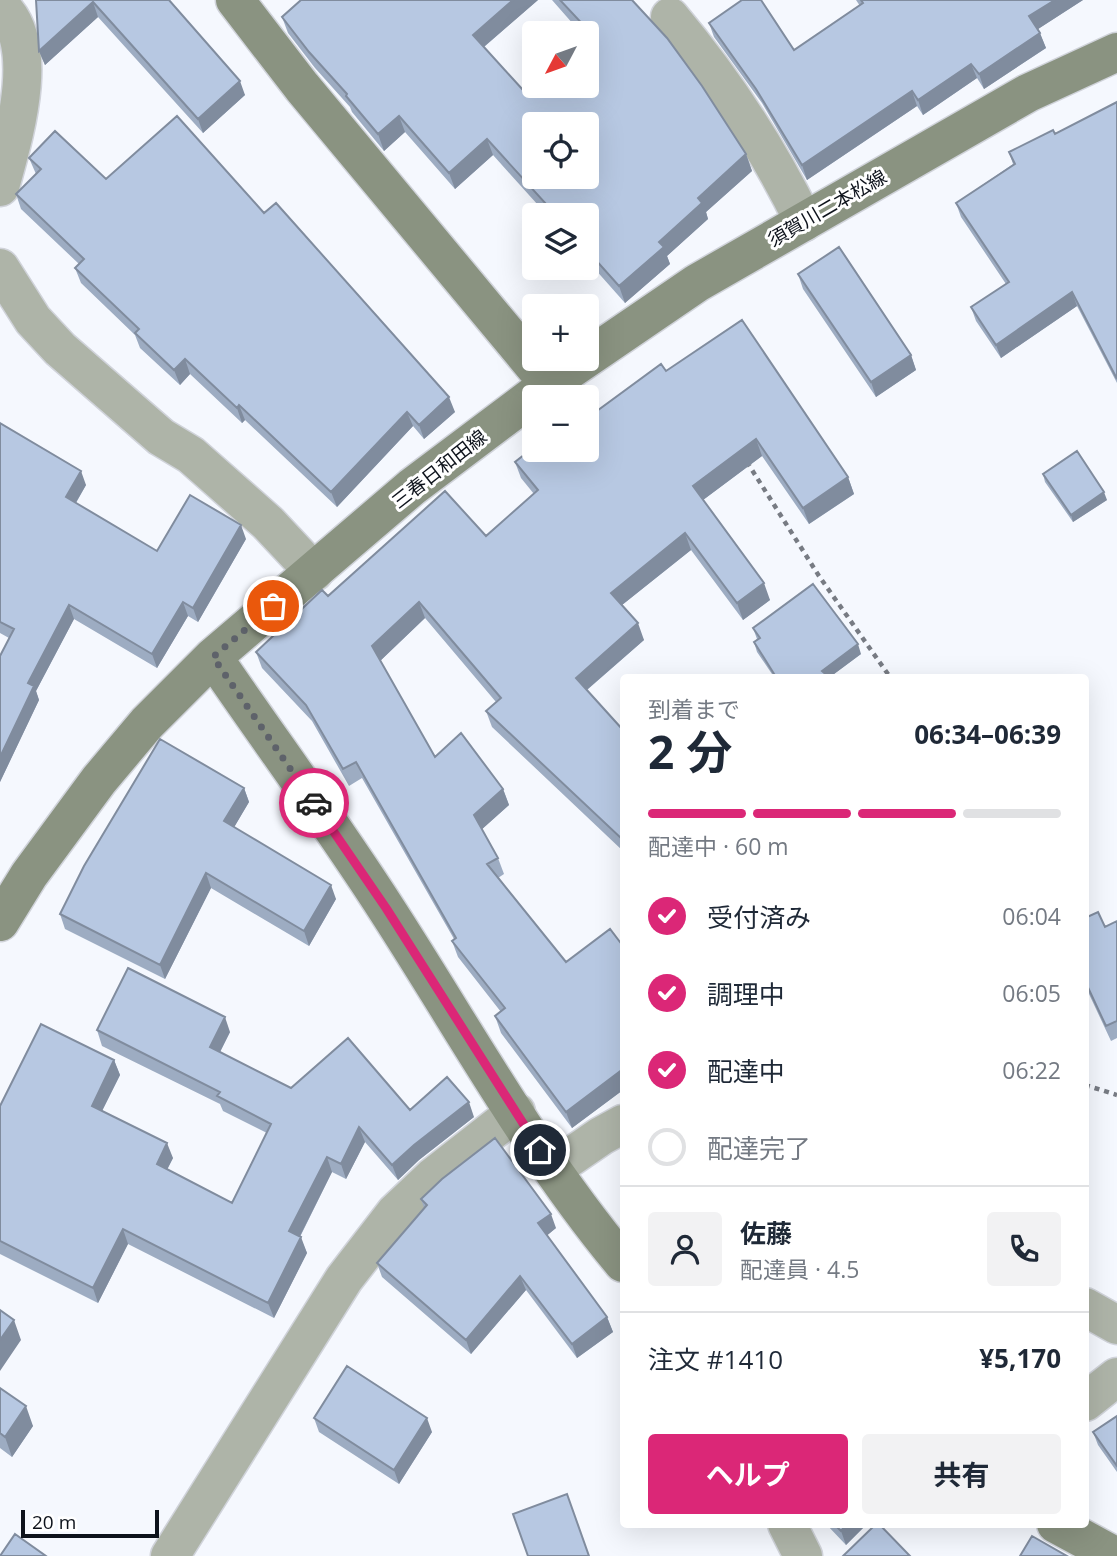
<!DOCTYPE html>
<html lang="ja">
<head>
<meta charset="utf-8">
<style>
  body { margin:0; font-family:"Open Sans","Noto Sans JP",sans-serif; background:#f2f2f3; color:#1f2937; height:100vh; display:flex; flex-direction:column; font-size:26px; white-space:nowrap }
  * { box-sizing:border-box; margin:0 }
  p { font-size:23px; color:#747a83 }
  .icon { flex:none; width:38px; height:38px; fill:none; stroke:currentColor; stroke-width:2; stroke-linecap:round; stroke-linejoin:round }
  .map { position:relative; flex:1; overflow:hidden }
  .side { position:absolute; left:620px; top:674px; width:469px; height:854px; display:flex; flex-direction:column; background:#fff; border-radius:7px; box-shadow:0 7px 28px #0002 }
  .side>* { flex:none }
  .needle { width:46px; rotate:229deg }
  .tools { position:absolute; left:522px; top:21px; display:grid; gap:14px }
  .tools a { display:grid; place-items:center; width:77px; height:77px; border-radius:7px; background:#fff; box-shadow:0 7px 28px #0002; font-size:35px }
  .scale { position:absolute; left:21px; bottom:18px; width:138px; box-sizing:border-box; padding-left:7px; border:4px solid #0d121b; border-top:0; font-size:19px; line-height:24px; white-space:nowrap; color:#0d121b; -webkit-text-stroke:5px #fff; paint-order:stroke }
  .pin { position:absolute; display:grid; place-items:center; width:60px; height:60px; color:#fff; margin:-30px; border:4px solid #fff; border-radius:50%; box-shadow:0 2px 7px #0007 }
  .courier { position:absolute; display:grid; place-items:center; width:70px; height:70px; margin:-35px; border:5px solid #db2777; border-radius:50%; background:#fff; color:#222; box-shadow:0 2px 9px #0007 }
  .head em { font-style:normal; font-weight:700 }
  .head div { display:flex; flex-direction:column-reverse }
  .head { display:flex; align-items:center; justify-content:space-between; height:119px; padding:0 28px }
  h1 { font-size:46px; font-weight:700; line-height:52px }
  .bar { display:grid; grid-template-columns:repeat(4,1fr); gap:10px 7px; align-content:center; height:84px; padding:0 28px }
  .bar i { height:9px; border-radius:5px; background:#e0e1e3 }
  .bar .active { background:#db2777 }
  .bar p { grid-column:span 4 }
  .line { display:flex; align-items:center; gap:18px; padding:0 28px; border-top:2px solid #e0e1e3 }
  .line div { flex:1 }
  .round { display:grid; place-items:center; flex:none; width:74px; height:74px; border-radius:7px; background:#f2f2f3 }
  ol { padding:0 28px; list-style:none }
  li { display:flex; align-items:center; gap:21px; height:77px }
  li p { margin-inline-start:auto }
  li .icon { padding:7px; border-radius:50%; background:#db2777; color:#fff; stroke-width:4 }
  li:last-child { color:#747a83 }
  li i { width:38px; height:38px; border:4px solid #e0e1e3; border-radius:50% }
  .cta { display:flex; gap:14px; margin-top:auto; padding:14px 28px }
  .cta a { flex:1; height:80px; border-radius:7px; background:#db2777; color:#fff; font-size:28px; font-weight:700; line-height:80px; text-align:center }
  .cta a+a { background:#f2f2f3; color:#1f2937 }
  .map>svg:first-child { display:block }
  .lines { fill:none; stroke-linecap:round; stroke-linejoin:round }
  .street-casing { stroke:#d0d3da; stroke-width:41 }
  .secondary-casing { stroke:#d0d3da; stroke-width:41 }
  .path { stroke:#777b83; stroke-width:4.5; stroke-dasharray:5 5; stroke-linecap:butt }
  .street { stroke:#aeb4a8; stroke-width:38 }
  .secondary { stroke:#8a9381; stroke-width:38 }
  .wall { fill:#9dacc2 }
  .shaded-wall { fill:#808c9e }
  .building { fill:#b7c8e2; stroke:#808c9e; stroke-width:2; fill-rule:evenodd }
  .done { stroke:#5e626a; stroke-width:7; stroke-dasharray:0 12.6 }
  .route { stroke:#db2777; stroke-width:9 }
  .labels { text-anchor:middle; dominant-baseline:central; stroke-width:6; stroke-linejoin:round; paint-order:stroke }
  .street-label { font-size:19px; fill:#0d121b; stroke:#fff }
</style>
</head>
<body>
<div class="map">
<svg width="1117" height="1556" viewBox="0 0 1117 1556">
  <rect width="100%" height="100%" fill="#f5f8fe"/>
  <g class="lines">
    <defs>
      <path id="street" d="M0,6C43,44 13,139 0,187
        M670,17C724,81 767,146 804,222
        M0,268L33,320L60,349L161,437L191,455L268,523L314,572
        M553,1169L601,1136L623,1124
        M1085,1307L1117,1325
        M1085,1402L1117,1377
        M787,1524L803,1556
        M170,1556L344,1279L395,1213L433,1177L516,1112"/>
      <path id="secondary" d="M235,0L302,87L549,384
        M213,657C271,742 332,824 387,910C464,1029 532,1154 623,1263
        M0,922L29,875L99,780L147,723L213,657L412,487L549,384L697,283L1028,93L1117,52
        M1056,1524L1115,1556"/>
    </defs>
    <use href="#street" class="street-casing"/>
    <use href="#secondary" class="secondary-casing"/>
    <path class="path" d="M747,462L819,576L890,677
      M1085,1085L1117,1095"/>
    <use href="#street" class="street"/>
    <use href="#secondary" class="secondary"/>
  </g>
  <path class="wall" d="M36,0H169L245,95L203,133L98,17L45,65L39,51Z
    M301,0H538L484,47L523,90L586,33H581L552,0H632L746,154L752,171L706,212L708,219L667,256L670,264L625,303L586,259V215H547L493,155L455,189L405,132L384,151L352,112L350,107L315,68L288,33L282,17Z
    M856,0H1083L1038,29L1046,48L984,89L977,78L923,115L917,106L807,180L762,103L714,37L709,23L794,50L860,6Z
    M1117,102V383L1077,306L1001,358L976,321L971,307L1006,284L961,217L956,203L1013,164L1009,152L1055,134Z
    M29,158L106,179L264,213L455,412L424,439L413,426L337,507L245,420L242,423L190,374L180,385L140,348L135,335L81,283L75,268L79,264L21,209L16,194L36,174Z
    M798,274L911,355L916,370L876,397L803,289Z
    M666,371L848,477L854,494L809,524L762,456L703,500L770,600L743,620L691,550L622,605L644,640L587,690L623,730V851L492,727L486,711L496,702L425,618L380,661L435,757L503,789L509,805L482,829L498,858L504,874L498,878L566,962L623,946V1090L572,1128L501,1033L495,1016L501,1012L458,957L452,941L454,939L362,778L349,786L312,721L262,668L256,652L328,596L486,536L534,494L521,478L515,462L586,450Z
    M0,423L86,485L76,503L157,551L246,539L198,622L188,616L157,668L74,619L36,691L39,700L0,782V656L9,638L0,633Z
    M1043,474L1107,500L1073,522L1045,482Z
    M753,628L861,654L830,677H774L757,652L754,642L757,639Z
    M244,788L249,802L234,827L336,899L309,946L211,888L165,979L65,929L60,914Z
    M1085,918L1105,927L1117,921V1038L1111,1041L1089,994L1085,995Z
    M97,1030L230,1032L220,1052L291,1088L410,1110L474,1117L419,1160L398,1180L365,1142L346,1179L332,1172L300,1237L307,1253L274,1318L128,1244L98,1303L0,1254V1106L114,1060L120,1075L102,1111L173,1158L167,1170L232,1203L267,1133L223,1111L220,1104L102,1046Z
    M421,1199L556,1228L547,1235L607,1317L613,1332L577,1358L526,1290L471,1354L382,1277L377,1263L424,1208Z
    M0,1388L33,1426L12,1457L0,1448Z
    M1117,1416V1472L1098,1445L1093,1432Z
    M314,1418L432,1432L399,1484L319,1432Z
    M826,1524H867L846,1545Z"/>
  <path class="shaded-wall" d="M513,0H538L479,51L473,35Z
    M1055,0H1083L1035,31L1029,16Z
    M93,2L98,17L45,65L39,51Z
    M1040,33L1046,48L984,89L979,74Z
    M971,64L977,78L923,115L918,100Z
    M240,81L245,95L203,133L198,119Z
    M912,91L917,106L807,180L802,165Z
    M399,116L405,132L384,151L378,134Z
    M487,139L493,155L455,189L449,173Z
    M746,154L752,171L706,212L708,219L667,256L670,264L625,303L619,286L698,198Z
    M1072,292L1077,306L1001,358L996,345Z
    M911,355L916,370L876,397L871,382Z
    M185,359L190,374L180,385L174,370Z
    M449,397L455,412L424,439L419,425Z
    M239,405L245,420L242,423L237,408Z
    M407,412L413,426L337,507L331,492Z
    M756,439L762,456L699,503L693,486Z
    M81,471L86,485L71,511L66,497Z
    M848,477L854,494L809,524L803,508Z
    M1104,492L1107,500L1073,522L1071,515Z
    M241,525L246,539L198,622L193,608Z
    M685,533L691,550L617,609L611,593Z
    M764,583L770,600L743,620L737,603Z
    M183,602L188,616L157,668L152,654Z
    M419,602L425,618L378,663L372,646Z
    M69,605L74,619L36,691L39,700L0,782V757L28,683Z
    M638,623L644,640L582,694L576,678Z
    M858,644L861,654L830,677H825L822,671Z
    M244,788L249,802L229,836L224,821Z
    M503,789L509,805L480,831L474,815Z
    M206,873L211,888L165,979L160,965Z
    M331,885L336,899L309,946L304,931Z
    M225,1017L230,1032L215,1062L210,1047Z
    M114,1060L120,1075L97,1121L92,1106Z
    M623,1069V1090L572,1128L566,1112Z
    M469,1102L474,1117L419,1160L398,1180L392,1165L414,1145Z
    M359,1127L365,1142L346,1179L341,1164Z
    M167,1143L173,1158L162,1179L157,1164Z
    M327,1157L332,1172L295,1246L289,1231Z
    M551,1214L556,1228L544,1238L538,1223Z
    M123,1229L128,1244L98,1303L93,1288Z
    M301,1237L307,1253L274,1318L268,1303Z
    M520,1276L526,1290L471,1354L466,1340Z
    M607,1317L613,1332L577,1358L572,1344Z
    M14,1320L21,1340L0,1371V1340Z
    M26,1406L33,1426L12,1457L5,1437Z
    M427,1418L432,1432L399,1484L394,1470Z
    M847,1524H867L846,1545L841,1531Z"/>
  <path class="building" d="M36,0H169L240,81L198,119L93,2L39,51Z
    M301,0H513L473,35L523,90L534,81V86H586V34L589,31L560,0H632L667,38L702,86L746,154L698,198L702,203L659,242L664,247L619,286L586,249V215H556L487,139L449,173L399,116L378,134L346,96L347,94L309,52L282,17ZM534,124H586V177H534Z
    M742,0H761L794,50L863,3L861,0H1055L1029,16L1040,33L979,74L971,64L918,100L912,91L802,165L756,89L709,23Z
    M1117,102V379L1072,292L996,345L971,307L1009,282L956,203L1015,164L1009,152L1053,130L1055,134Z
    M177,116L264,213L276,203L449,397L419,425L407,412L331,492L239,405L237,408L185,359L174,370L135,333L139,329L75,268L84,259L16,194L41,169L29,158L55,131L106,179Z
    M839,247L911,355L871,382L798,274Z
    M742,320L848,477L803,508L756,439L693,486L764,583L737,603L685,533L611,593L638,623L576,678L623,730V840L486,711L501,698L419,602L372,646L435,757L461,733L503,789L474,815L498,858L487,864L566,962L610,929L623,946V1069L566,1112L495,1016L505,1008L452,941L456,938L356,762L343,769L306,705L256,652L322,590L328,596L445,491L486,536L538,490L515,462L534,447V450H586V419L661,364L666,371Z
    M0,423L81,471L66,497L157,551L190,495L241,525L193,608L183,602L152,654L69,605L28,683L34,686L0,757V656L14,629L0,622Z
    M1077,451L1104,492L1071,515L1043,474Z
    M813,584L858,644L822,671L829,677H776L754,642L760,638L753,628Z
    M160,739L244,788L224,821L331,885L304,931L206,873L160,965L60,914L84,866Z
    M1098,912L1105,927L1117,921V1021L1106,1026L1085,981V918Z
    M128,968L225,1017L210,1047L291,1088L348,1038L410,1110L447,1077L469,1102L414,1145L392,1165L359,1127L341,1164L327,1157L289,1231L301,1237L268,1303L123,1229L93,1288L0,1241V1106L41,1024L114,1060L92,1106L167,1143L157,1164L232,1203L271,1124L217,1096L220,1092L97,1030Z
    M495,1138L551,1214L538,1223L607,1317L572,1344L520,1276L466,1340L377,1263L427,1205L421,1199L442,1179Z
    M0,1310L14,1320L0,1340Z
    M347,1366L427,1418L394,1470L314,1418Z
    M0,1388L26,1406L5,1437L0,1433Z
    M1117,1416V1466L1093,1432Z
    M567,1494L589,1556H528L513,1514Z
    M834,1524H847L841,1531Z
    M876,1524H879L910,1556H843Z
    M15,1534L46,1556H0Z
    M1032,1536L1067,1556H1020Z"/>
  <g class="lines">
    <path class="done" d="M273,606L213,657L314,803"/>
    <path class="route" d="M314,803L386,908L540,1150"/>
  </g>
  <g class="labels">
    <g class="street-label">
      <text transform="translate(827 208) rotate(-30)">須賀川二本松線</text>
      <text transform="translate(439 469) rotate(-38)">三春日和田線</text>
    </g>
  </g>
</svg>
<div class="tools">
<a><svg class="needle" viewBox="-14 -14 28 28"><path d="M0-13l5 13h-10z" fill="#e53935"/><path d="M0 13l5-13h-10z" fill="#747a83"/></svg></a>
<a><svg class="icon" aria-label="locate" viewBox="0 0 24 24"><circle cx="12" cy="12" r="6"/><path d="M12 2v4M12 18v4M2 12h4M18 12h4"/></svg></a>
<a><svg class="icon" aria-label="layers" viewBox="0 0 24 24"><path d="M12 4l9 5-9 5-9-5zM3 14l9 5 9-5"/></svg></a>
<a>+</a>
<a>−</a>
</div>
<div class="scale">20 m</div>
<div class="pin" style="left:273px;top:606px;background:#ea580c"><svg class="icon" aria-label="bag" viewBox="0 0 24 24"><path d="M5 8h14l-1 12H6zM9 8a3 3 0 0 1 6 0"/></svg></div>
<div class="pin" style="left:540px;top:1150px;background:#1f2937"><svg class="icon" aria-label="home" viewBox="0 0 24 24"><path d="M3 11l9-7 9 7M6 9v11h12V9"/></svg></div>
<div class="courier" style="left:314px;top:803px"><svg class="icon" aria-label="car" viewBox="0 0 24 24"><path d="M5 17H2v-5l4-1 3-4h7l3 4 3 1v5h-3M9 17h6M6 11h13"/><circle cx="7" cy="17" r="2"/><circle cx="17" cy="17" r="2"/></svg></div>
<section class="side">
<div class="head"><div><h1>2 分</h1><p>到着まで</p></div><em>06:34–06:39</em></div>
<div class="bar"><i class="active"></i><i class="active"></i><i class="active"></i><i></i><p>配達中 · 60 m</p></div>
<ol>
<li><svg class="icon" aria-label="check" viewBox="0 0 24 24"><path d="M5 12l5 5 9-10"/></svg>受付済み<p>06:04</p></li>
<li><svg class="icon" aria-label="check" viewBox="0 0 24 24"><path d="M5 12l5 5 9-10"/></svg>調理中<p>06:05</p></li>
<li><svg class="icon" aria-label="check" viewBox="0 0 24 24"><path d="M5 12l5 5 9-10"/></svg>配達中<p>06:22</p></li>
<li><i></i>配達完了</li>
</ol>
<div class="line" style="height:126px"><a class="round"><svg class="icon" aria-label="person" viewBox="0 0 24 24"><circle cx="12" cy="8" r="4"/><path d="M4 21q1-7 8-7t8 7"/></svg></a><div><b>佐藤</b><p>配達員 · 4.5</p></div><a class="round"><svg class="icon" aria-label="phone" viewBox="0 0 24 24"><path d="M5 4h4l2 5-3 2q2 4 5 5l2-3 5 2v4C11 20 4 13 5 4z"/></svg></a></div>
<div class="line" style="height:91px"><div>注文 #1410</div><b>¥5,170</b></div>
<div class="cta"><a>ヘルプ</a><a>共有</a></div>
</section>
</div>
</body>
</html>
